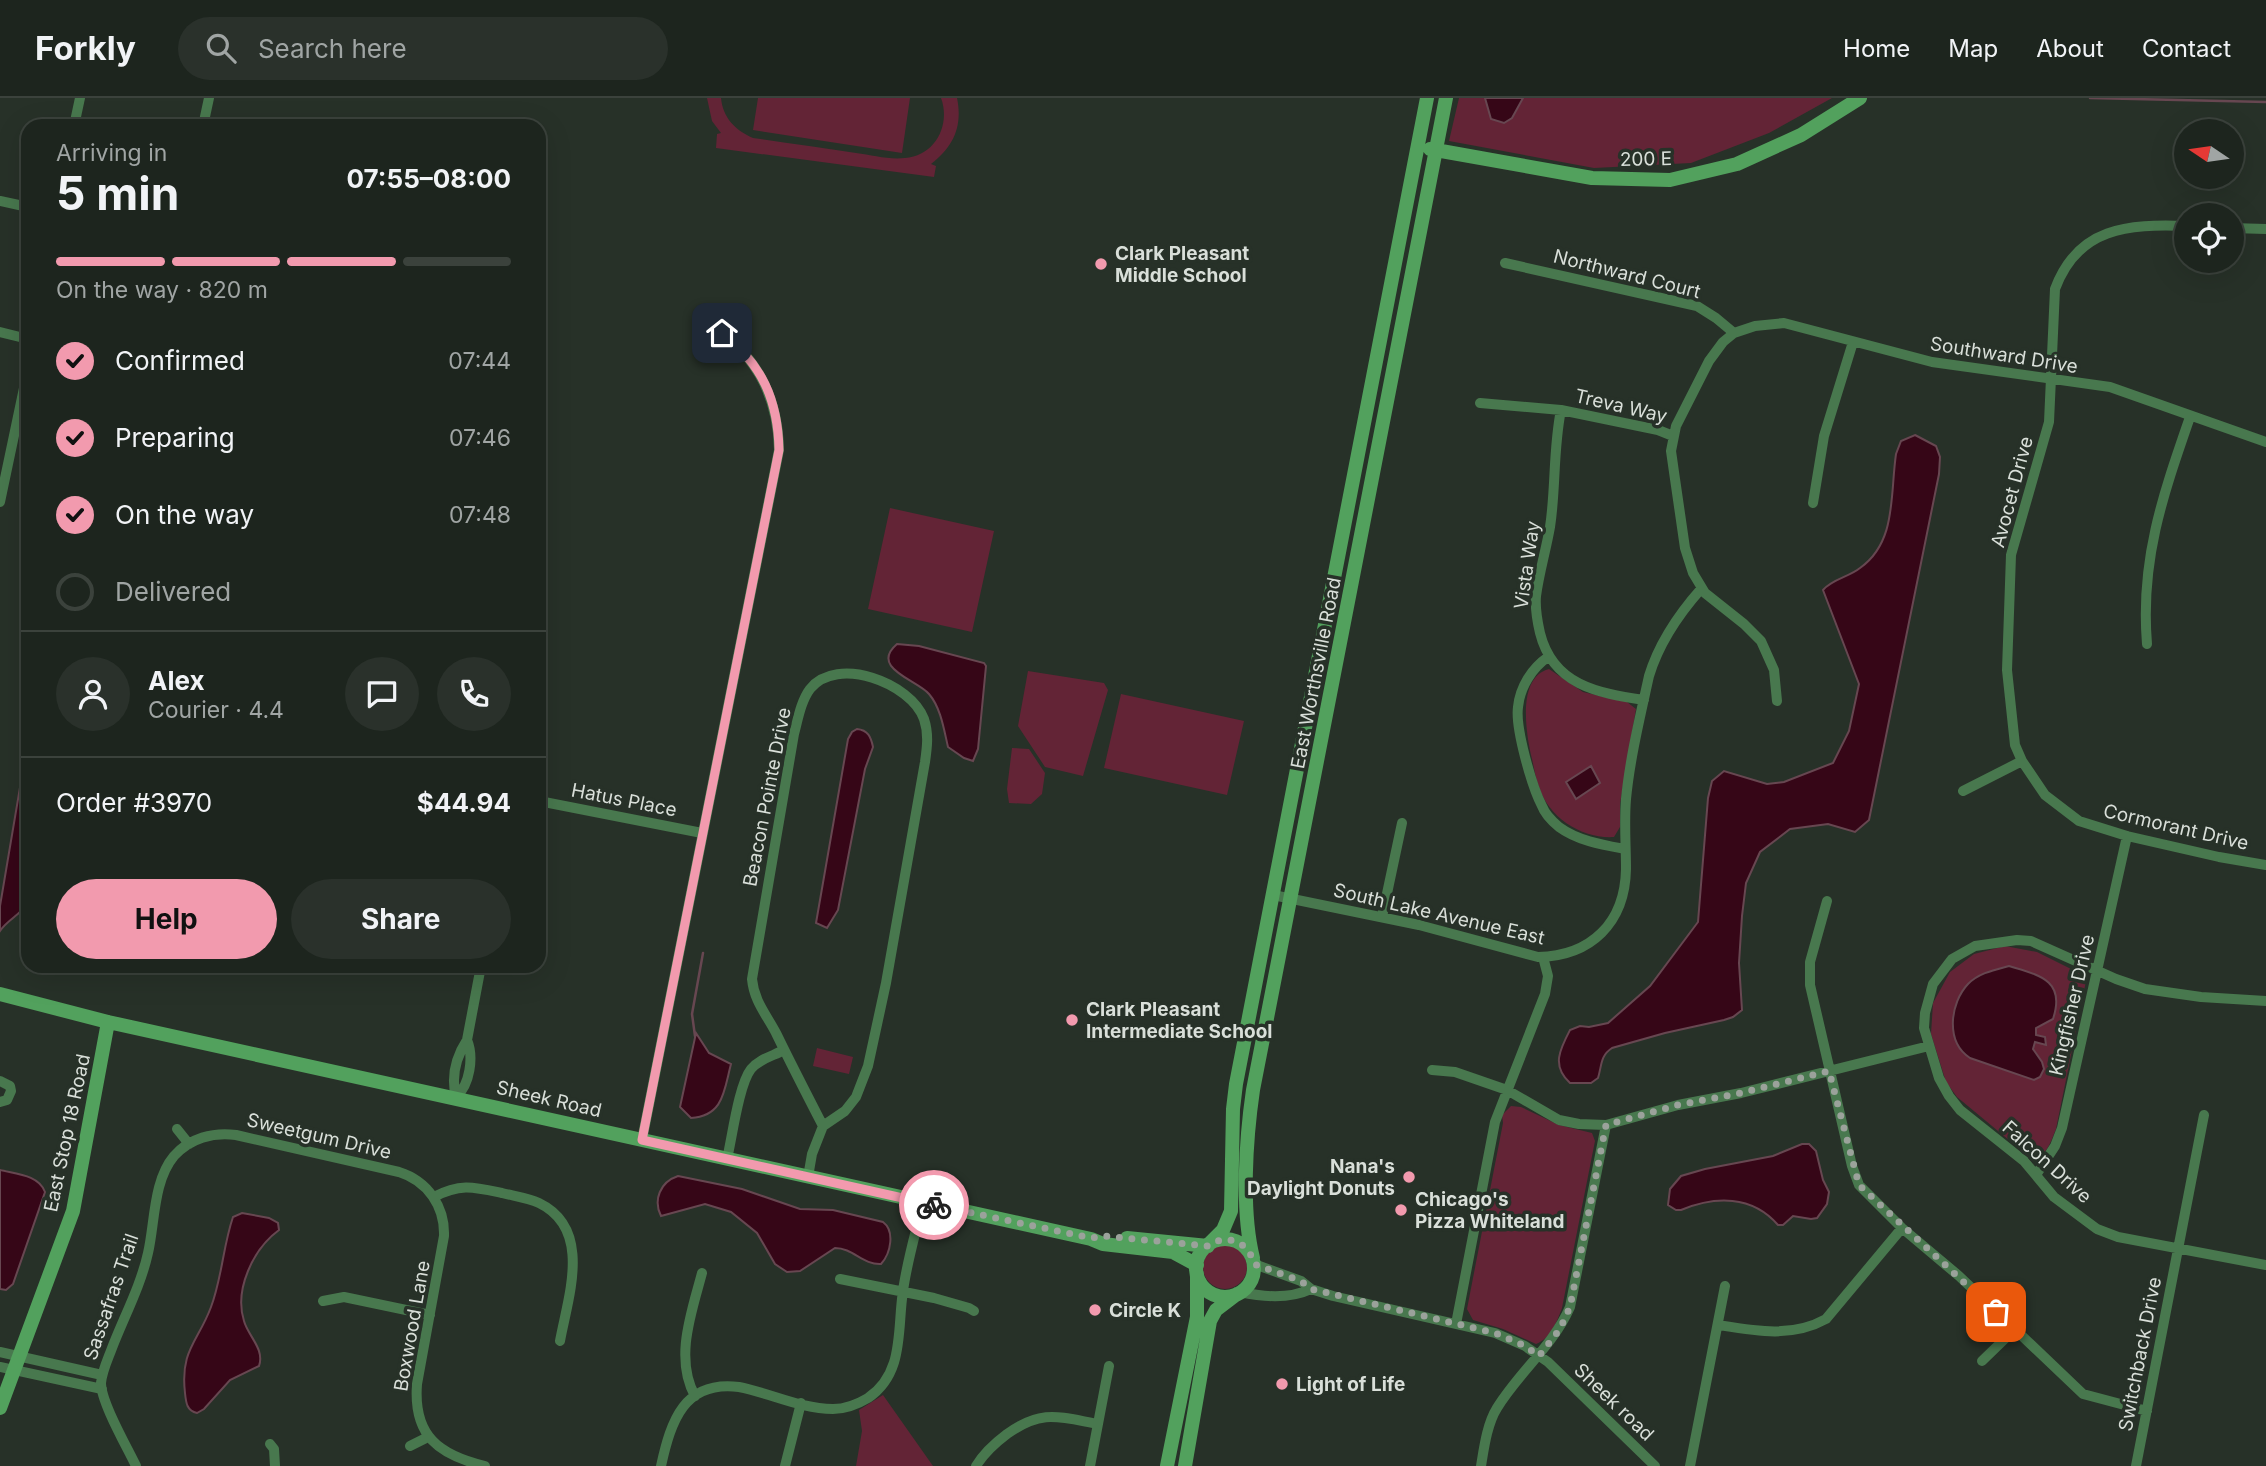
<!DOCTYPE html>
<html lang="en">
<head>
<meta charset="utf-8">
<style>
  body { margin:0; font-family:Inter,sans-serif; background:#2a312b; color:#f1f3f6; height:100vh; display:flex; flex-direction:column; font-size:26px; white-space:nowrap }
  * { box-sizing:border-box; margin:0 }
  p { font-size:23px; color:#a0a5a4 }
  .icon { flex:none; width:38px; height:38px; fill:none; stroke:currentColor; stroke-width:2; stroke-linecap:round; stroke-linejoin:round }
  .map { position:relative; flex:1; overflow:hidden }
  .details { position:absolute; left:21px; top:21px; width:525px; height:854px; display:flex; flex-direction:column; background:#1d251e; border-radius:21px; box-shadow:0 7px 28px #0002,0 0 0 2px #3b423c }
  .details>* { flex:none }
  .needle { width:46px; rotate:283deg }
  .controls { position:absolute; left:2174px; top:21px; display:grid; gap:14px }
  .controls a { display:grid; place-items:center; width:70px; height:70px; border-radius:50%; background:#1d251e; box-shadow:0 7px 28px #0002,0 0 0 2px #3b423c; font-size:35px }
  .pin { position:absolute; display:grid; place-items:center; width:60px; height:60px; color:#fff; margin:-30px; border-radius:14px; box-shadow:0 4px 10px #0006 }
  .courier { position:absolute; display:grid; place-items:center; width:70px; height:70px; margin:-35px; border:5px solid #f29aae; border-radius:50%; background:#fff; color:#222; box-shadow:0 2px 9px #0007 }
  .headline em { font-style:normal; font-weight:700 }
  .headline div { display:flex; flex-direction:column-reverse }
  .headline { display:flex; align-items:center; justify-content:space-between; height:119px; padding:0 35px }
  h1 { font-size:46px; font-weight:700; line-height:52px }
  .bar { display:grid; grid-template-columns:repeat(4,1fr); gap:10px 7px; align-content:center; height:84px; padding:0 35px }
  .bar i { height:9px; border-radius:5px; background:#3b423c }
  .bar .current { background:#f29aae }
  .bar p { grid-column:span 4 }
  .line { display:flex; align-items:center; gap:18px; padding:0 35px; border-top:2px solid #3b423c }
  .line div { flex:1 }
  .round { display:grid; place-items:center; flex:none; width:74px; height:74px; border-radius:37px; background:#2a312b }
  ol { padding:0 35px; list-style:none }
  li { display:flex; align-items:center; gap:21px; height:77px }
  li p { margin-inline-start:auto }
  li .icon { padding:7px; border-radius:50%; background:#f29aae; color:#111; stroke-width:4 }
  li:last-child { color:#a0a5a4 }
  li i { width:38px; height:38px; border:4px solid #3b423c; border-radius:50% }
  .primary-button { display:flex; gap:14px; margin-top:auto; padding:14px 35px }
  .primary-button a { flex:1; height:80px; border-radius:42px; background:#f29aae; color:#111; font-size:28px; font-weight:700; line-height:80px; text-align:center }
  .primary-button a+a { background:#2a312b; color:#f1f3f6 }
  header { display:flex; align-items:center; gap:42px; box-sizing:border-box; height:98px; padding:0 35px; background:#1d251e; border-bottom:2px solid #3b423c }
  header strong { font-size:33px }
  nav { display:flex; gap:38px; margin-inline-start:auto; font-size:24px }
  .search { width:490px; height:63px; background:#2a312b; display:flex; align-items:center; gap:18px; box-sizing:border-box; padding:0 24px; border-radius:38px; color:#a0a5a4; font-size:26px }
  .map>svg:first-child { display:block }
  .green { fill:#632436 }
  .water { fill:#360617; stroke:#674751; stroke-width:2 }
  .lines { fill:none; stroke-linecap:round; stroke-linejoin:round }
  .stream { stroke:#674751; stroke-width:2.5 }
  .street { stroke:#48784e; stroke-width:10 }
  .secondary { stroke:#52a15d; stroke-width:14 }
  .done { stroke:#9ba29b; stroke-width:7; stroke-dasharray:0 12.6 }
  .route { stroke:#f29aae; stroke-width:9 }
  .poi-dot { fill:#f29aae; stroke:#273128; stroke-width:2.5 }
  .labels { text-anchor:middle; dominant-baseline:central; stroke-width:7; stroke-linejoin:round; paint-order:stroke }
  .street-label { font-size:19px; fill:#d9dfd9; stroke:#273128 }
  .poi-label { font-size:19px; font-weight:bold; fill:#d9dfd9; stroke:#273128; text-anchor:start }
</style>
</head>
<body>
<header>
<strong>Forkly</strong>
<div class="search"><svg class="icon" aria-label="search" viewBox="0 0 24 24"><circle cx="10" cy="10" r="6"/><path d="M15 15l6 6"/></svg>Search here</div>
<nav><a>Home</a><a>Map</a><a>About</a><a>Contact</a></nav>
</header>
<div class="map">
<svg width="2266" height="1368" viewBox="0 0 2266 1368">
  <rect width="100%" height="100%" fill="#273128"/>
  <path class="green" d="M707,0H721C723,20 735,32 753,40C787,45 822,50 856,55C872,57 889,62 905,60C935,58 951,27 941,0H957C963,29 953,49 931,66L936,68L934,79L716,50L717,36L721,35L712,23Z
    M758,0H910L902,55L753,32Z
    M1459,0H1832L1769,35L1691,65L1594,70L1449,43Z
    M890,410L994,433L972,534L868,511Z
    M1549,571L1583,594L1627,604L1636,611L1620,706V729L1614,739C1582,741 1549,720 1539,689C1535,679 1534,668 1531,657C1526,634 1517,579 1549,571Z
    M1028,573L1104,585L1108,592L1083,678L1045,669L1018,628Z
    M1121,596L1244,623L1227,697L1104,670Z
    M1012,650L1029,651L1045,675L1042,696L1031,706L1009,705L1007,691Z
    M2005,848L2037,854L2083,877L2086,883L2056,1031C2051,1043 2047,1058 2033,1062L1957,999L1946,984L1931,936L1933,905L1950,874L1974,856Z
    M817,950L853,959L849,976L813,968Z
    M1511,1008L1521,1009L1559,1027L1592,1035L1595,1043L1562,1210C1557,1224 1550,1241 1536,1246L1503,1231L1473,1222L1467,1211L1503,1025L1502,1017Z
    M1203 1169a22 22 0 1 1 44 0a22 22 0 1 1-44 0Z
    M883,1297L933,1368H856L862,1333L859,1312Z"/>
  <path class="water" d="M1485,0H1523L1512,20L1504,25L1491,21Z
    M1915,337L1936,348L1940,359L1939,376L1869,722L1855,734L1828,726L1790,731L1760,754L1746,785L1742,818L1739,865L1742,912L1733,919L1724,922L1665,935L1612,950C1600,958 1602,967 1598,980L1591,985H1570C1551,968 1560,951 1570,932L1580,928L1589,929L1608,925L1650,888L1698,824L1708,700L1712,683L1724,673L1767,686L1784,684L1833,665L1849,633L1859,586L1823,492C1832,481 1849,479 1860,470C1897,444 1890,396 1896,356L1901,343Z
    M897,546L919,548L984,565L986,568L978,651L973,663L964,660L948,649C944,632 941,610 929,596C917,582 869,570 897,546Z
    M857,631C868,632 871,639 873,649L865,671L838,812L827,830L816,825L848,641L852,634Z
    M28,642V804C21,817 8,821 0,833V808Z
    M1591,668L1600,685L1576,701L1566,684Z
    M2009,868C2039,877 2066,882 2053,921L2036,930V937L2045,939L2046,947L2035,944L2033,951L2042,964L2044,971L2040,979L2034,982L1970,960C1945,944 1950,905 1968,886C1979,875 1994,872 2009,868Z
    M696,935L709,955L731,966C724,992 724,1018 691,1020L680,1009Z
    M1802,1046H1809L1816,1053L1823,1082L1829,1094L1827,1106L1817,1120L1811,1121L1793,1118L1783,1127H1778C1752,1097 1715,1098 1681,1112H1676L1668,1107L1670,1091L1681,1078L1705,1071L1773,1058Z
    M0,1072C16,1076 39,1077 45,1094L13,1186L6,1192L0,1191Z
    M678,1078L742,1091L800,1111L833,1112L883,1124C895,1133 891,1155 881,1166C863,1167 853,1150 835,1150L800,1173L787,1174L775,1166L757,1135L731,1114L705,1106L661,1118C653,1102 660,1084 678,1078Z
    M242,1115L269,1120L278,1125L279,1132C253,1151 234,1192 244,1223C248,1238 265,1251 259,1268L230,1282L204,1311L197,1315C187,1313 186,1305 185,1295C180,1252 198,1244 211,1209C222,1180 223,1148 233,1119Z"/>
  <g class="lines">
    <path class="stream" d="M2090,0L2266,4
      M695,938L692,916L703,855"/>
    <path class="street" d="M74,28L80,0
      M203,28L209,0
      M0,103L28,109
      M2186,128C2128,126 2078,129 2055,191L2049,324L2011,457L2007,572L2015,647L2022,663L2045,697L2079,723L2127,738L2219,759L2266,767
      M2231,130L2266,131
      M1505,165L1697,208L1716,220L1734,235
      M0,234L28,241
      M1480,305L1561,312L1658,332L1673,338
      M1561,312C1553,351 1556,390 1550,429C1546,452 1539,475 1536,498C1535,510 1537,522 1540,535C1553,587 1597,595 1644,602
      M0,404L28,271
      M1813,405L1824,338L1853,244
      M2147,546C2140,462 2163,397 2190,319
      M1548,559C1532,570 1520,589 1518,609C1515,630 1532,689 1542,708C1545,716 1553,724 1559,729C1578,743 1603,747 1625,751
      M1777,603L1774,572L1761,543L1744,526L1705,495L1693,475L1685,450L1675,381L1671,353L1676,328L1709,263L1723,244L1734,235L1755,228L1784,225L1932,264L2110,289L2266,344
      M1963,693L2022,663
      M539,703L702,735
      M1273,797L1419,827L1538,859C1591,858 1625,825 1626,771C1626,748 1624,724 1626,701C1630,660 1640,619 1649,578C1659,545 1678,517 1701,491
      M1827,803L1810,864V887L1852,1068L1859,1087L1902,1130L1959,1178L2083,1296L2147,1313
      M1382,819L1402,725
      M2266,903L2201,899L2145,891L2116,881L2031,843L2017,842L1975,848L1952,861L1933,886L1925,915L1924,930L1939,980L1949,998L1960,1012L2024,1063L2054,1099L2097,1131L2118,1139L2266,1167
      M1432,972L1455,974L1507,992L1559,1022L1579,1026L1606,1027L1678,1007L1741,995L1929,948
      M0,983L10,988L11,993L7,1002L0,1004
      M456,999C451,979 456,959 467,942L481,868
      M456,999C470,987 474,959 467,942
      M177,1031L189,1046
      M642,1042L779,352C778,297 754,249 702,225
      M727,1061C732,1040 739,986 751,971C759,961 773,958 784,952
      M2036,1077L2055,1048L2062,1030L2127,738
      M808,1079L812,1056L823,1028L845,1013L856,999L868,968L886,885L925,664C927,650 929,636 924,621C911,585 837,557 810,591C801,603 798,621 794,636L752,881C754,903 766,916 776,935C791,966 807,997 823,1028
      M434,1099C460,1085 474,1089 502,1095C514,1098 528,1100 539,1105C593,1131 568,1199 560,1243
      M1254,1166L1301,1183L1311,1191L1333,1198L1495,1235L1525,1248L1548,1264L1655,1368
      M840,1181L934,1200L969,1210L974,1213
      M1240,1194C1263,1199 1290,1201 1311,1191
      M323,1203L344,1199L430,1217
      M1456,1226L1495,1024L1545,896L1548,878L1543,859
      M1718,1227C1755,1233 1792,1240 1826,1221L1902,1130
      M0,1254L102,1277
      M1982,1263L2015,1231
      M0,1269L102,1291
      M695,1298C674,1260 692,1213 702,1175
      M270,1346L274,1351L275,1368
      M410,1348L428,1339
      M136,1368C127,1349 101,1304 101,1285C102,1273 108,1261 112,1250C124,1219 141,1187 148,1155C155,1125 153,1083 174,1058C190,1040 213,1034 236,1037L399,1074C428,1083 445,1109 444,1138L417,1286C413,1338 439,1357 485,1368
      M661,1368C671,1323 684,1282 739,1289C770,1295 801,1311 833,1311C844,1311 858,1306 868,1300C905,1275 897,1231 903,1193C907,1163 916,1134 923,1104
      M785,1368L801,1305
      M976,1368C984,1355 995,1345 1007,1336C1042,1311 1059,1319 1098,1326
      M1090,1368L1109,1268
      M1481,1368C1484,1350 1487,1326 1497,1310C1519,1274 1553,1248 1570,1209L1606,1027
      M1690,1368L1725,1188
      M2136,1368L2204,1017"/>
    <path class="secondary" d="M1430,51L1592,80L1670,82L1737,66L1801,37L1860,0
      M0,896L108,924L1091,1141L1103,1146L1173,1154L1197,1167
      M1127,1140L1208,1148
      M1196 1170a29 29 0 1 1 58 0a29 29 0 1 1-58 0Z
      M1210,1145L1223,1132L1231,1113L1233,1011L1236,986L1427,0
      M1253,1160C1241,1112 1246,1040 1253,992L1446,0
      M0,1310L73,1113L108,924
      M1167,1368L1197,1219V1176
      M1185,1368L1210,1223L1216,1212L1237,1196"/>
  </g>
  <g class="lines">
    <path class="done" d="M934,1107L1091,1140L1104,1138L1208,1148C1226,1135 1249,1143 1254,1166L1301,1183L1311,1191L1495,1235L1525,1248L1539,1258L1560,1231L1570,1209L1606,1027L1678,1007L1741,995L1829,973L1859,1087L1996,1214"/>
    <path class="route" d="M722,235C762,266 778,302 779,352L642,1042L934,1107"/>
  </g>
  <g class="poi-dot">
    <circle cx="1101" cy="166" r="7"/>
    <circle cx="1072" cy="922" r="7"/>
    <circle cx="1409" cy="1079" r="7"/>
    <circle cx="1401" cy="1112" r="7"/>
    <circle cx="1095" cy="1212" r="7"/>
    <circle cx="1282" cy="1286" r="7"/>
  </g>
  <g class="labels">
    <g class="street-label">
      <text transform="translate(1646 61) rotate(-1)">200 E</text>
      <text transform="translate(1627 176) rotate(14)">Northward Court</text>
      <text transform="translate(2004 257) rotate(9)">Southward Drive</text>
      <text transform="translate(1621 308) rotate(13)">Treva Way</text>
      <text transform="translate(2012 394) rotate(-75)">Avocet Drive</text>
      <text transform="translate(1527 467) rotate(-82)">Vista Way</text>
      <text transform="translate(1316 575) rotate(-79)">East Worthsville Road</text>
      <text transform="translate(767 699) rotate(-79)">Beacon Pointe Drive</text>
      <text transform="translate(624 702) rotate(11)">Hatus Place</text>
      <text transform="translate(2176 729) rotate(13)">Cormorant Drive</text>
      <text transform="translate(1439 816) rotate(13)">South Lake Avenue East</text>
      <text transform="translate(2072 907) rotate(-77)">Kingfisher Drive</text>
      <text transform="translate(549 1001) rotate(13)">Sheek Road</text>
      <text transform="translate(67 1035) rotate(-78)">East Stop 18 Road</text>
      <text transform="translate(319 1038) rotate(13)">Sweetgum Drive</text>
      <text transform="translate(2047 1064) rotate(42)">Falcon Drive</text>
      <text transform="translate(111 1199) rotate(-71)">Sassafras Trail</text>
      <text transform="translate(412 1228) rotate(-80)">Boxwood Lane</text>
      <text transform="translate(2140 1256) rotate(-79)">Switchback Drive</text>
      <text transform="translate(1614 1304) rotate(44)">Sheek road</text>
    </g>
    <g class="poi-label">
      <text x="1115" y="155">Clark Pleasant<tspan x="1115" dy="22">Middle School</tspan></text>
      <text x="1086" y="911">Clark Pleasant<tspan x="1086" dy="22">Intermediate School</tspan></text>
      <text x="1395" y="1068" text-anchor="end">Nana's<tspan x="1395" dy="22">Daylight Donuts</tspan></text>
      <text x="1415" y="1101">Chicago's<tspan x="1415" dy="22">Pizza Whiteland</tspan></text>
      <text x="1109" y="1212">Circle K</text>
      <text x="1296" y="1286">Light of Life</text>
    </g>
  </g>
</svg>
<div class="controls">
<a><svg class="needle" viewBox="-14 -14 28 28"><path d="M0-13l5 13h-10z" fill="#e53935"/><path d="M0 13l5-13h-10z" fill="#a0a5a4"/></svg></a>
<a><svg class="icon" aria-label="locate" viewBox="0 0 24 24"><circle cx="12" cy="12" r="6"/><path d="M12 2v4M12 18v4M2 12h4M18 12h4"/></svg></a>
</div>
<div class="pin" style="left:1996px;top:1214px;background:#ea580c"><svg class="icon" aria-label="bag" viewBox="0 0 24 24"><path d="M5 8h14l-1 12H6zM9 8a3 3 0 0 1 6 0"/></svg></div>
<div class="pin" style="left:722px;top:235px;background:#1f2937"><svg class="icon" aria-label="home" viewBox="0 0 24 24"><path d="M3 11l9-7 9 7M6 9v11h12V9"/></svg></div>
<div class="courier" style="left:934px;top:1107px"><svg class="icon" aria-label="bike" viewBox="0 0 24 24"><circle cx="6" cy="16" r="4"/><circle cx="18" cy="16" r="4"/><path d="M6 16l4-8h5l3 8M10 8l3 8H6M13 5h3"/></svg></div>
<section class="details">
<div class="headline"><div><h1>5 min</h1><p>Arriving in</p></div><em>07:55–08:00</em></div>
<div class="bar"><i class="current"></i><i class="current"></i><i class="current"></i><i></i><p>On the way · 820 m</p></div>
<ol>
<li><svg class="icon" aria-label="check" viewBox="0 0 24 24"><path d="M5 12l5 5 9-10"/></svg>Confirmed<p>07:44</p></li>
<li><svg class="icon" aria-label="check" viewBox="0 0 24 24"><path d="M5 12l5 5 9-10"/></svg>Preparing<p>07:46</p></li>
<li><svg class="icon" aria-label="check" viewBox="0 0 24 24"><path d="M5 12l5 5 9-10"/></svg>On the way<p>07:48</p></li>
<li><i></i>Delivered</li>
</ol>
<div class="line" style="height:126px"><a class="round"><svg class="icon" aria-label="person" viewBox="0 0 24 24"><circle cx="12" cy="8" r="4"/><path d="M4 21q1-7 8-7t8 7"/></svg></a><div><b>Alex</b><p>Courier · 4.4</p></div><a class="round"><svg class="icon" aria-label="chat" viewBox="0 0 24 24"><path d="M4 5h16v11H9l-5 4z"/></svg></a><a class="round"><svg class="icon" aria-label="phone" viewBox="0 0 24 24"><path d="M5 4h4l2 5-3 2q2 4 5 5l2-3 5 2v4C11 20 4 13 5 4z"/></svg></a></div>
<div class="line" style="height:91px"><div>Order #3970</div><b>$44.94</b></div>
<div class="primary-button"><a>Help</a><a>Share</a></div>
</section>
</div>
</body>
</html>
